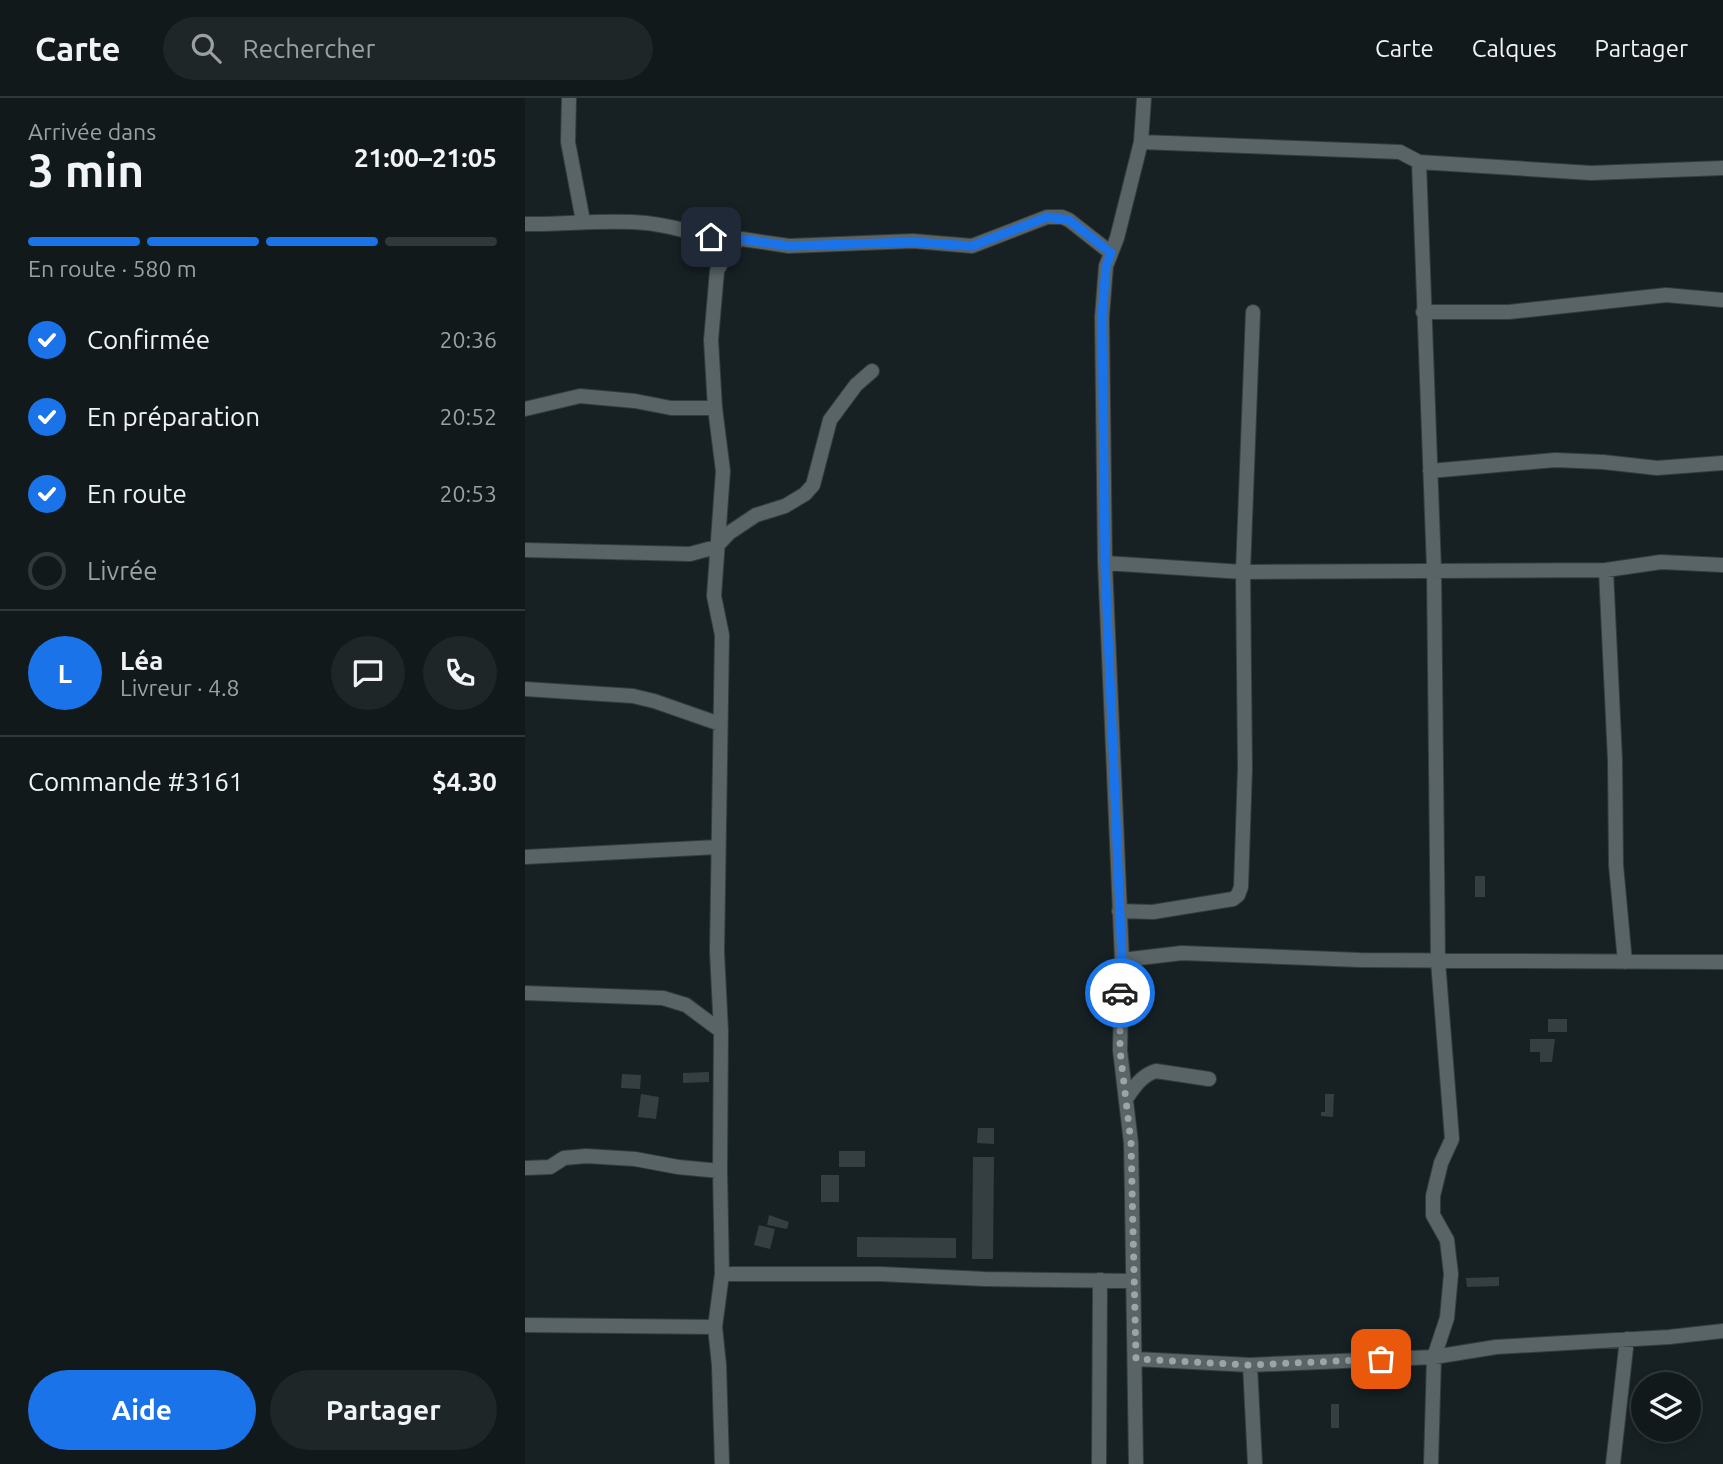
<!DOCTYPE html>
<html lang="fr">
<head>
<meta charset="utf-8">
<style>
  body { margin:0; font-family:Ubuntu,sans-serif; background:#1e2627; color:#f1f3f6; height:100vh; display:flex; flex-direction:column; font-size:26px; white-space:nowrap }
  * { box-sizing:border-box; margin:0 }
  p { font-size:23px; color:#9ca0a2 }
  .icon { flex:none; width:38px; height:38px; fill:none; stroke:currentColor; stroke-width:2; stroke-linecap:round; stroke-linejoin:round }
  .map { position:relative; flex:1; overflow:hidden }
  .side { display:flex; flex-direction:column; background:#11191a; width:525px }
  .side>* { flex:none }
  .fabs { position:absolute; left:1106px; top:1274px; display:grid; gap:14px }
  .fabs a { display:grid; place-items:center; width:70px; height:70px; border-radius:50%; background:#11191a; box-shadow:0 4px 10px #0003,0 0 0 2px #303839; font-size:35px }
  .pin { position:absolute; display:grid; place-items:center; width:60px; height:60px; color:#fff; margin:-30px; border-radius:14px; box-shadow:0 4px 10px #0006 }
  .courier { position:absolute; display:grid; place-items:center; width:70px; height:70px; margin:-35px; border:5px solid #1a73e8; border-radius:50%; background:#fff; color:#222; box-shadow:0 2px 9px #0007 }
  .overview em { font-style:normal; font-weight:600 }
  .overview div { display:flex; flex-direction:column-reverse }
  .overview { display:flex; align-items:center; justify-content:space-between; height:119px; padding:0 28px }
  h1 { font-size:46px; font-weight:600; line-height:52px }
  .bar { display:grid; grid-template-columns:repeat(4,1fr); gap:10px 7px; align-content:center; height:84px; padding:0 28px }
  .bar i { height:9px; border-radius:5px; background:#303839 }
  .bar .active { background:#1a73e8 }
  .bar p { grid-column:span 4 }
  .line { display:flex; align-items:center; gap:18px; padding:0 28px; border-top:2px solid #303839 }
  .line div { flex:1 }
  .round { display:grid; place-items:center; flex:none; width:74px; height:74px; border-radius:37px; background:#1e2627 }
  ol { padding:0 28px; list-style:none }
  li { display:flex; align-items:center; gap:21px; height:77px }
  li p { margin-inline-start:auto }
  li .icon { padding:7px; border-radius:50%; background:#1a73e8; color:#fff; stroke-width:4 }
  li:last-child { color:#9ca0a2 }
  li i { width:38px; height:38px; border:4px solid #303839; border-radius:50% }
  .cta { display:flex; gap:14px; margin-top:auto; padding:14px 28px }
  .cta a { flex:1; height:80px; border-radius:42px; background:#1a73e8; color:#fff; font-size:28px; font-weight:600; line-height:80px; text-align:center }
  .cta a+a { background:#1e2627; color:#f1f3f6 }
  header { display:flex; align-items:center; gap:42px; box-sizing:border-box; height:98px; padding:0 35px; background:#11191a; border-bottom:2px solid #303839 }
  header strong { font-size:33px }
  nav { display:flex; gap:38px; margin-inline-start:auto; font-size:24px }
  .search { width:490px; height:63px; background:#1e2627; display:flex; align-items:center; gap:18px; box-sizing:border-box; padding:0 24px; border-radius:38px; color:#9ca0a2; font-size:26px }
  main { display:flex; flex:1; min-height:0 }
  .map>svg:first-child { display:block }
  .building { fill:#353f41 }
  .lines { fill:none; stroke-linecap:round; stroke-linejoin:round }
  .street-casing { stroke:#353c3d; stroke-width:16 }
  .street { stroke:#596466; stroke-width:14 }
  .done { stroke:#9ca4a6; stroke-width:7; stroke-dasharray:0 12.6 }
  .route { stroke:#1a73e8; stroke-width:9 }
</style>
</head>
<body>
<header>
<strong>Carte</strong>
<div class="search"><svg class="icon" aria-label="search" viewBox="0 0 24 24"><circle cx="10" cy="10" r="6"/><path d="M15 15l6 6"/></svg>Rechercher</div>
<nav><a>Carte</a><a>Calques</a><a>Partager</a></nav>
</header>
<main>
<section class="side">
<div class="overview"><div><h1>3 min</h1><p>Arrivée dans</p></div><em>21:00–21:05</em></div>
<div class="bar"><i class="active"></i><i class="active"></i><i class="active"></i><i></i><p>En route · 580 m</p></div>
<ol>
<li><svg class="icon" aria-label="check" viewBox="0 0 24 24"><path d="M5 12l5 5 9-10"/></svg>Confirmée<p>20:36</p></li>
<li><svg class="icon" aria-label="check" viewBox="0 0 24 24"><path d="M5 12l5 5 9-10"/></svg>En préparation<p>20:52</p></li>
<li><svg class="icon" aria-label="check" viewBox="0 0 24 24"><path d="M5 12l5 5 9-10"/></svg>En route<p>20:53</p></li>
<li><i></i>Livrée</li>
</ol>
<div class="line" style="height:126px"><b class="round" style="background:#1a73e8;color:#fff">L</b><div><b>Léa</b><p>Livreur · 4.8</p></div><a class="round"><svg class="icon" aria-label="chat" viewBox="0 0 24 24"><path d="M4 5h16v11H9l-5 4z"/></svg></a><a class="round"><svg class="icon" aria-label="phone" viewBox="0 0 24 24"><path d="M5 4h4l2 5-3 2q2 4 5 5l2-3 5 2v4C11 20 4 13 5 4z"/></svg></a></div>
<div class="line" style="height:91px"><div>Commande #3161</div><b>$4.30</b></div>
<div class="cta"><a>Aide</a><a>Partager</a></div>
</section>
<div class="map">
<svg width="1198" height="1366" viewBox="0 0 1198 1366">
  <rect width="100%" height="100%" fill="#172123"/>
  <path class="building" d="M950,778H960V799H950Z
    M1023,921H1042V934H1023Z
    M1005,941H1030L1027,964H1015V954H1005Z
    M184,974V984L158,985V975Z
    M97,976L116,977L115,991L96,990Z
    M116,996L134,999L131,1021L113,1019Z
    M800,996H809L808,1019L796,1018V1014H800Z
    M453,1030H469V1046L452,1045Z
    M314,1053H340V1069H314Z
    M448,1059H469L468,1161H447Z
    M296,1077H314V1104H296Z
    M244,1117L264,1124L262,1131L242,1127Z
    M234,1127L250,1131L245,1151L229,1147Z
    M332,1139L431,1140V1160L332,1159Z
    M974,1179V1188L942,1189L941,1180Z
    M806,1306H814V1330H806Z"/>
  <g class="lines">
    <defs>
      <path id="street" d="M44,0L43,44L58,123
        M616,44L875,54L894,64L1066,75L1198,70
        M894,64L909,471L913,863L927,1041L916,1065L908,1098V1117L922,1142L926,1176L922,1220L909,1259L906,1366
        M0,126C41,127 80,121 121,125C150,128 179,138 207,144
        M728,214L718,474L1081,472L1136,464L1198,467
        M898,214H984L1141,197L1198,202
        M0,311L55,298L110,303L146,310H190
        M905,373L1030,362L1078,364L1132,370L1198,365
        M0,452L165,456L191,449L204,435L231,417L260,408L280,396L288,387L305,322L331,287L347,273
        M580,465L718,474L720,670L716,789L713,797L708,801L628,814L594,813
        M1081,472L1090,662L1091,767L1100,864
        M0,591L108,598L129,603L195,626
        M0,759L193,749
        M597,862L657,855L835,862L1198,864
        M0,895L138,900L161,907L196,933
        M601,1001C609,989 617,977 631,973L684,981
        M0,1070L25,1069L39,1060L61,1058L110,1061L153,1069L195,1073
        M197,1176H355L460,1181L608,1183
        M0,1227L190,1229
        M611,1261L725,1267L909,1259L971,1249L1144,1239L1198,1233
        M725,1267L730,1366
        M197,1366L194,1267L190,1229L197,1176L195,1073L196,933L192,854L197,537L189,498L198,373L190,310L186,242L192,173L207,144L217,141L264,148L388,143L447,148L522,119H537L544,122L586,155
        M574,1366L575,1182
        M611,1366L607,1099L606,1045L595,952L597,862L580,465L577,219L581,168L592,140L616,44L619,0
        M1088,1366L1102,1241"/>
    </defs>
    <use href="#street" class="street-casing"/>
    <use href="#street" class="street"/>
  </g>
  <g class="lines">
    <path class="done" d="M595,895V952L606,1045L611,1261L725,1267L856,1261"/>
    <path class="route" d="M186,139L207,144L216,141L264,148L388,144L447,148L522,119L544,122L586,155L581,168L577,219L580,466L597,862L595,895"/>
  </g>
</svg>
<div class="fabs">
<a><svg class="icon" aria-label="layers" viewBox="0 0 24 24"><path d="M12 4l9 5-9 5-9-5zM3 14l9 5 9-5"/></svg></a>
</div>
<div class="pin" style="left:856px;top:1261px;background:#ea580c"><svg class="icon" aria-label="bag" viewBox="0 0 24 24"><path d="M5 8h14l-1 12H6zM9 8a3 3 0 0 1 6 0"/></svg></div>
<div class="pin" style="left:186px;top:139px;background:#1f2937"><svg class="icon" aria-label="home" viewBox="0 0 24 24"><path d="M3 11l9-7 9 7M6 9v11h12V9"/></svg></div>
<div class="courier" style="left:595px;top:895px"><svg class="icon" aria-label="car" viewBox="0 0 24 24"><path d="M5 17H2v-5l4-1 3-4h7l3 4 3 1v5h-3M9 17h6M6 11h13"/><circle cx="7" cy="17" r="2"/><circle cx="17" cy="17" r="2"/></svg></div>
</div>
</main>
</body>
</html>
